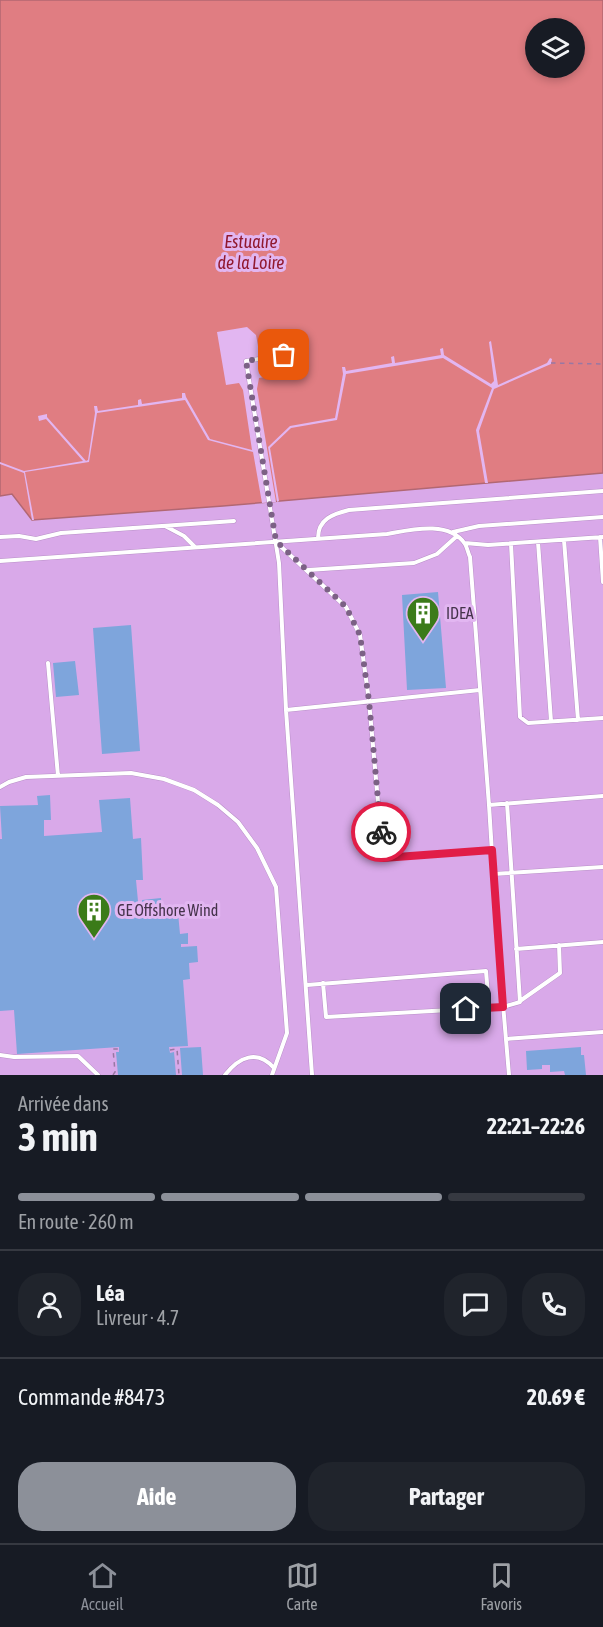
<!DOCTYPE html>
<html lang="fr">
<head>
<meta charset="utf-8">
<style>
  body { margin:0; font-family:"Asap Condensed",sans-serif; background:#20242c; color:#f1f3f6; height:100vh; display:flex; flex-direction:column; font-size:22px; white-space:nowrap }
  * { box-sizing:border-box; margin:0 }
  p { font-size:20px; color:#9ea1a6 }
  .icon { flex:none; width:33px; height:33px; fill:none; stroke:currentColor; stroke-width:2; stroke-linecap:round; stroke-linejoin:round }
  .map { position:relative; height:1075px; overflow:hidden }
  .side { display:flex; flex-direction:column; background:#171b24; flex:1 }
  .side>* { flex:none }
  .tools { position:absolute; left:525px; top:18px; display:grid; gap:12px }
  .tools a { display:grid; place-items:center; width:60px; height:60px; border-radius:50%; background:#171b24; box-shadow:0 3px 9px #0003; font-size:30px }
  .pin { position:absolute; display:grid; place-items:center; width:51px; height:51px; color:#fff; margin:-26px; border-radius:12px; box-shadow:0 3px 9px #0006 }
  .courier { position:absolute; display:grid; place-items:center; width:60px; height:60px; margin:-30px; border:4px solid #e11d48; border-radius:50%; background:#fff; color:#222; box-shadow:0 2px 8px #0007 }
  .head em { font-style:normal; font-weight:700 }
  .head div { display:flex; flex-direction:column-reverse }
  .head { display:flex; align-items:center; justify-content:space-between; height:102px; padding:0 18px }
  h1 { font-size:39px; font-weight:700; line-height:45px }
  .bar { display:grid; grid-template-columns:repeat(4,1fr); gap:9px 6px; align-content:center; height:72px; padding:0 18px }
  .bar i { height:8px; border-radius:4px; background:#363941 }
  .bar .on { background:#8c9099 }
  .bar p { grid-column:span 4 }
  .line { display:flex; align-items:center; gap:15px; padding:0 18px; border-top:2px solid #363941 }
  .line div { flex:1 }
  .round { display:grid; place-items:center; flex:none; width:63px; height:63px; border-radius:24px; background:#20242c }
  .action { display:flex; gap:12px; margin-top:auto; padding:12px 18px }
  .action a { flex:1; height:69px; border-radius:24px; background:#8c9099; color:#fff; font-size:24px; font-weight:700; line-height:69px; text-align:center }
  .action a+a { background:#20242c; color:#f1f3f6 }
  .tab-bar { display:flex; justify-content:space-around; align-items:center; height:84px; border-top:2px solid #363941; background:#171b24; font-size:16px; color:#9ea1a6 }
  .tab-bar a { display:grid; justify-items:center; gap:3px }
  .tab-bar .on { color:#8c9099 }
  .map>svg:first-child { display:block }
  .built { fill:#d9a9e9 }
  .water { fill:#e07d82; stroke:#b26772; stroke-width:1.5; fill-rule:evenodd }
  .pier { fill:#e2b6f1 }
  .building { fill:#7ea5dc }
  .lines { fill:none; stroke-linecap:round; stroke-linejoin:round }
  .lane-casing { stroke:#b88fc7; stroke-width:5 }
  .path { stroke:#9878a3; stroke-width:1.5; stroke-dasharray:4.5 4.5; stroke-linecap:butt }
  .lane { stroke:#fff; stroke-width:4 }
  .done { stroke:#7c6185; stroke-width:6; stroke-dasharray:0 10.8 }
  .route { stroke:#e11d48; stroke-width:8 }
  .labels { text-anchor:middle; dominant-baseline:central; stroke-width:6; stroke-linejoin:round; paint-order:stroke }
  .poi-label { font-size:16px; fill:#45334b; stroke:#e2b6f1; text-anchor:start }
  .water-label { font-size:18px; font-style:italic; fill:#91192f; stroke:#e2b6f1 }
</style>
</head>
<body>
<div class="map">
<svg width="603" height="1075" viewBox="0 0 603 1075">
  <rect width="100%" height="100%" fill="#e2b6f1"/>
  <path class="built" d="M603,473V1075H0V496L12,494L33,520L223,506Z"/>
  <path class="water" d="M0,0H603V473L223,506L32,520L12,494L0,496ZM536,28H574V68H536Z"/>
  <path class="pier" d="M247,327L256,335L258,346L295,338L301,370L259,378L257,389L276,502L262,503L253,452L208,440L185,400L97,413L89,462L25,472L34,520H32L24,473L0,464V462L24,471L83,461L46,419L39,421L38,416L47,414V417L86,461L88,460L95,413L94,406H97L98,411L138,405V400L141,399L142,404L182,398V393H185L186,397L210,439L252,450L243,390L239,383L226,385L217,332Z
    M491,341L498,385L547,363L550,358L552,359L551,364L494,389L479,431L488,483H485L476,430L492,388L443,358L346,374L337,420L291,428L270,448L279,501L277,502L268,447L290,426L335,418L343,374L342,367H345L346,371L392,363L391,357L394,356L395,363L441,355L440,349L443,348L444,355L491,384L494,381L489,342Z"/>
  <path class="building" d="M438,592L446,688L407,690L402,595Z
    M131,625L140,751L102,754L93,628Z
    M75,661L79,695L56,697L53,663Z
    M50,795L51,820H44V836L102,832L99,800L130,798L133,839L141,838L143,880H136L139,912H143L142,900L161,898L162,915L178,913L180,934L188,933V944H181V947L197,946L198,962L189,963L190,979L183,980L188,1046L169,1047L170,1053L174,1052L176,1075H118L116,1052H119V1047L17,1054L14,1010L0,1011V839H2L0,806L38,805L37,796Z
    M201,1047L203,1075H182L180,1048Z
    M581,1047V1055H584L586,1075H565L564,1071L550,1072V1065H542V1069L527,1070L526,1051Z"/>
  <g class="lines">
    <defs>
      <path id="lane" d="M283,343L284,355L246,361L279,563L286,710L312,1075
        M165,526L184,536L195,547
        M453,532L479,526L603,517
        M0,537L19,536L36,539L61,533L234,521
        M600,537L603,582
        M318,538C318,519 333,514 349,510L603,491
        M564,540L578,720
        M276,542L346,607L360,635L369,701L383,858L492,850
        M538,542L551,721
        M465,543L488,545L603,537
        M511,544L520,717L528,723L603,718
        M0,561L387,534C410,530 449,520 465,544C467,547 468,553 470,557L489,805L497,933L509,1075
        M308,570L414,563L437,554L457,536
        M48,663L58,776
        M286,710L480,690
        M0,787L9,782L26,777L131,773L164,779L194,790L218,805L238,822L257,848L276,887L287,1033L272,1075
        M489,805L603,796
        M493,874L603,867
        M516,949L603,942
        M323,983L326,1017L503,1007L520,1002L507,803
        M307,985L486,971L489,1008
        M520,1001L560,973L559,945
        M506,1039L603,1032
        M0,1055L14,1057L78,1056L98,1075
        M225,1075C239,1057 257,1049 274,1068"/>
    </defs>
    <use href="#lane" class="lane-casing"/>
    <path class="path" d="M551,363L603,364
      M170,1050L177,1049L179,1075
      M113,1075L115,1072L113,1049H119"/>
    <use href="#lane" class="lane"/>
  </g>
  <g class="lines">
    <path class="done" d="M284,355L246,361L276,541L346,607L360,635L369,701L381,832"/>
    <path class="route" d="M381,832L383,858L492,850L503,1007L466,1009"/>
  </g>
  <defs>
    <symbol id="building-pin" viewBox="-11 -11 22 30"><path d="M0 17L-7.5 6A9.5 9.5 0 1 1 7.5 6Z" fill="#3b7b19" stroke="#e2b6f1"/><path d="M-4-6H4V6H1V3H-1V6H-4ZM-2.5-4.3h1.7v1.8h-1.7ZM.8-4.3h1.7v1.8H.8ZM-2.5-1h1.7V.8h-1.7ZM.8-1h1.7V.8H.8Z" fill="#fff"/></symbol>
  </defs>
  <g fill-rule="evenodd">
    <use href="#building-pin" x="404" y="594" width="38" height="52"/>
    <use href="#building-pin" x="75" y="891" width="38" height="52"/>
  </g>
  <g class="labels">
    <g class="poi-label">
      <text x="446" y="613">IDEA</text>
      <text x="117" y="910">GE Offshore Wind</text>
    </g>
    <g class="water-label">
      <text x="251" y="241">Estuaire<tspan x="251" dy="21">de la Loire</tspan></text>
    </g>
  </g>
</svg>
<div class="tools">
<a><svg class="icon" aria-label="layers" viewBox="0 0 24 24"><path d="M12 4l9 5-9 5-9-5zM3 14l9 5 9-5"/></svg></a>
</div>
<div class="pin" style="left:284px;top:355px;background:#ea580c"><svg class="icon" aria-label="bag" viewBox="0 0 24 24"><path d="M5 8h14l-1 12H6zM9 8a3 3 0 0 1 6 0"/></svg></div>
<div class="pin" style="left:466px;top:1009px;background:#1f2937"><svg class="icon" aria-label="home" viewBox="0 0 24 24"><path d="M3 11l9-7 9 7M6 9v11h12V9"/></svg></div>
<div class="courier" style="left:381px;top:832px"><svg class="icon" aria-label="bike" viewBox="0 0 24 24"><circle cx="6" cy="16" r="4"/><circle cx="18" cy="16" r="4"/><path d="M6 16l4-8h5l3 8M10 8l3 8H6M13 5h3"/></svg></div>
</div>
<section class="side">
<div class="head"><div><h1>3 min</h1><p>Arrivée dans</p></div><em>22:21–22:26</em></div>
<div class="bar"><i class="on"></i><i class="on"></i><i class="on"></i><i></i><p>En route · 260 m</p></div>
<div class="line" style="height:108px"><a class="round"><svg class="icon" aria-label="person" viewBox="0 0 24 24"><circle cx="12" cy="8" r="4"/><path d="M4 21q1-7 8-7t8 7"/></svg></a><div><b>Léa</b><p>Livreur · 4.7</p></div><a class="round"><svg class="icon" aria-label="chat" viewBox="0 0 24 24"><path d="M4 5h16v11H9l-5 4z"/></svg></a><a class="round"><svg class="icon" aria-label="phone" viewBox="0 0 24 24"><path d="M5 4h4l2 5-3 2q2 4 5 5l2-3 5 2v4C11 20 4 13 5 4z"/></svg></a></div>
<div class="line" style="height:78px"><div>Commande #8473</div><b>20.69 €</b></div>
<div class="action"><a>Aide</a><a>Partager</a></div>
</section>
<nav class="tab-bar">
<a class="on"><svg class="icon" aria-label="home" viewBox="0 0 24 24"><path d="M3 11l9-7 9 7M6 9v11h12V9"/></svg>Accueil</a>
<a><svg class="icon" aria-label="map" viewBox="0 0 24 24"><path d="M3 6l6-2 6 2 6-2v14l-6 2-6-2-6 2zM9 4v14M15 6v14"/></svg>Carte</a>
<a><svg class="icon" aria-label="saved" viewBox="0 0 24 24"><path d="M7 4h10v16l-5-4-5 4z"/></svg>Favoris</a>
</nav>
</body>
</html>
